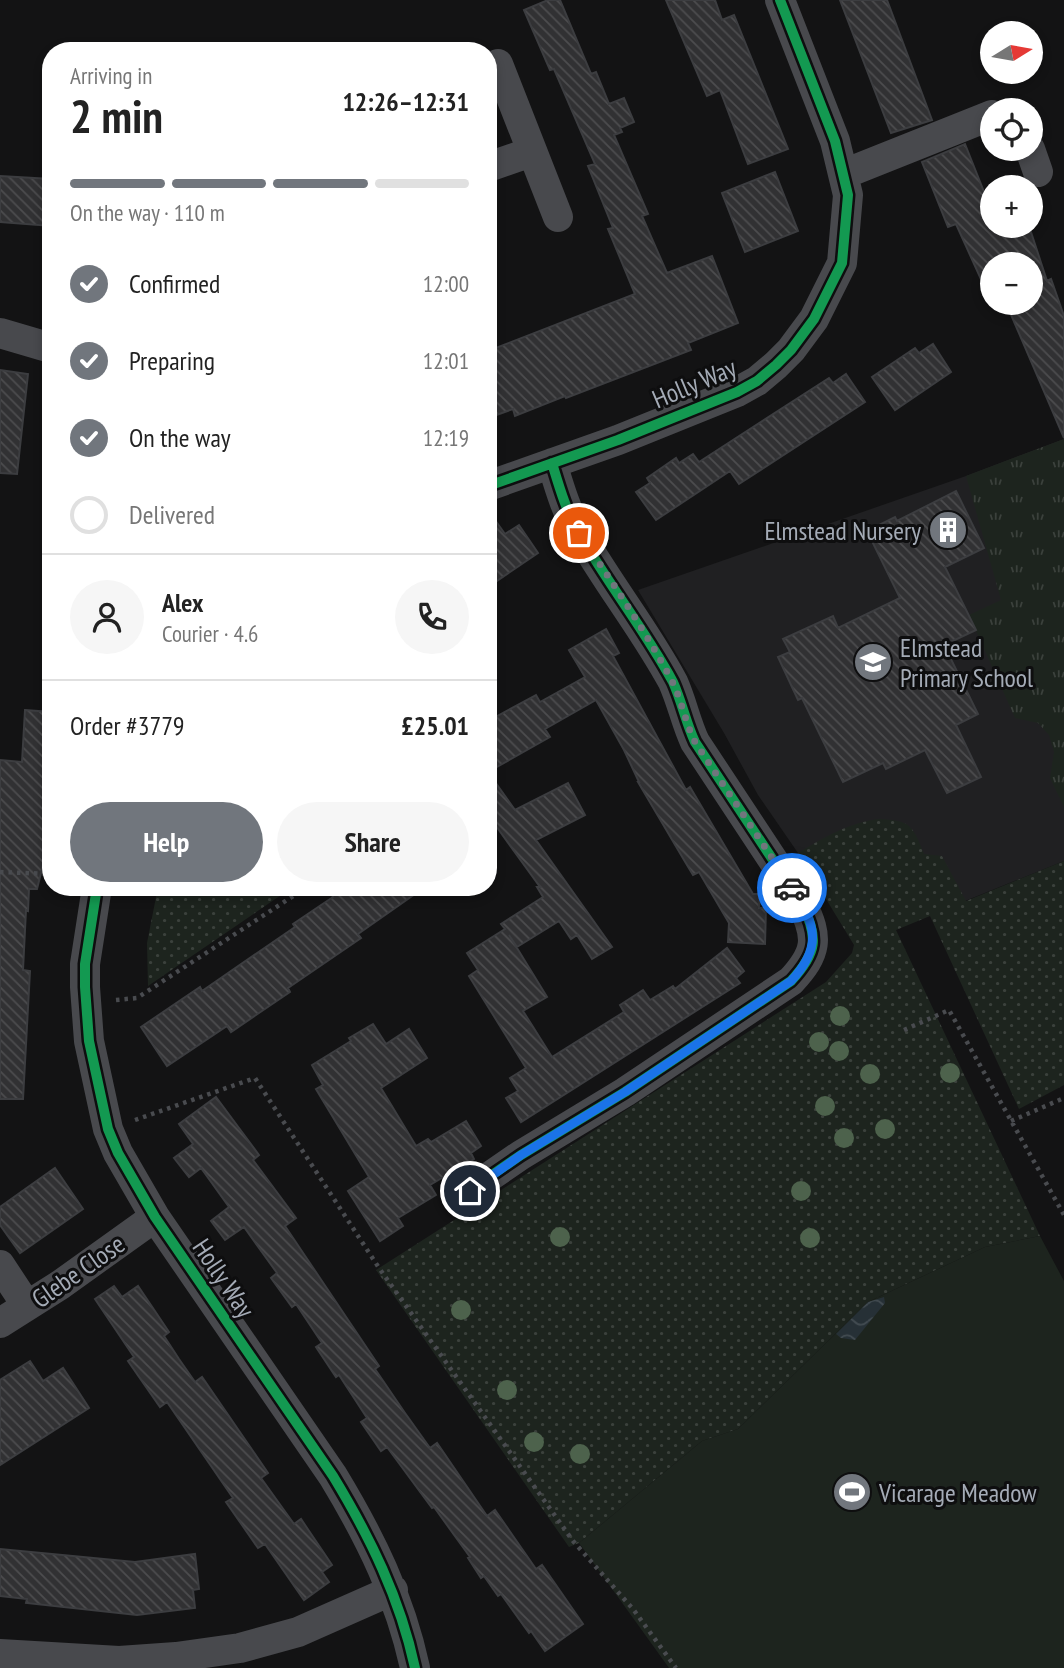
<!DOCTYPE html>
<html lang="en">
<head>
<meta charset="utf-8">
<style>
  body { margin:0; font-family:"PT Sans Narrow",sans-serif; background:#f6f6f6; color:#222; height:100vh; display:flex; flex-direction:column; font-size:26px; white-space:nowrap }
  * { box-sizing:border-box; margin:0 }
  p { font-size:23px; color:#767676 }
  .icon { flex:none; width:38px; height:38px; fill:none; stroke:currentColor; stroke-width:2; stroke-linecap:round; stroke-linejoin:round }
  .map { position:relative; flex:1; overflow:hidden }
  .side { position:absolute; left:42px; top:42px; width:455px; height:854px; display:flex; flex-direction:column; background:#fff; border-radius:28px; box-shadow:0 4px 10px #0003 }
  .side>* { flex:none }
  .needle { width:46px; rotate:79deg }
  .tools { position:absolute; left:980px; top:21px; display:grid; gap:14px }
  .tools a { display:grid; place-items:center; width:63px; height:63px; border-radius:50%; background:#fff; box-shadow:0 4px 10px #0003; font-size:35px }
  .pin { position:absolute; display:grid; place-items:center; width:60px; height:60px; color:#fff; margin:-30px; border:4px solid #fff; border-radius:50%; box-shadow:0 2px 7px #0007 }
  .courier { position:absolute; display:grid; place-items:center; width:70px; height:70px; margin:-35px; border:5px solid #1a73e8; border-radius:50%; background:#fff; color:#222; box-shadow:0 2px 9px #0007 }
  .summary em { font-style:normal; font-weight:700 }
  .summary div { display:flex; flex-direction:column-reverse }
  .summary { display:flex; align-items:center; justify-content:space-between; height:119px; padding:0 28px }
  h1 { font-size:46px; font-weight:700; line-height:52px }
  .bar { display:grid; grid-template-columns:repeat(4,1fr); gap:10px 7px; align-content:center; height:84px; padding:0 28px }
  .bar i { height:9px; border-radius:5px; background:#e0e0e0 }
  .bar .current { background:#71767d }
  .bar p { grid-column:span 4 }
  .line { display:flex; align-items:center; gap:18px; padding:0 28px; border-top:2px solid #e0e0e0 }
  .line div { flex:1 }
  .round { display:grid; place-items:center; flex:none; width:74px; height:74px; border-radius:37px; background:#f6f6f6 }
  ol { padding:0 28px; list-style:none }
  li { display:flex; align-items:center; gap:21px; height:77px }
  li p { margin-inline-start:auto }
  li .icon { padding:7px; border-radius:50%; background:#71767d; color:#fff; stroke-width:4 }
  li:last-child { color:#767676 }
  li i { width:38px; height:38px; border:4px solid #e0e0e0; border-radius:50% }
  .primary-button { display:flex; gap:14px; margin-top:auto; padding:14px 28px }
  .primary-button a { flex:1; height:80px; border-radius:42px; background:#71767d; color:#fff; font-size:28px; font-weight:700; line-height:80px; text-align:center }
  .primary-button a+a { background:#f6f6f6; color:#222 }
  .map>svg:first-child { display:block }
  .built { fill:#202022 }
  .grass { fill:url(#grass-dots) }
  .park { fill:url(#park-tufts) }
  .pitch { fill:#1d241e }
  .water { fill:url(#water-waves) }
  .building { fill:url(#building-back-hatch); stroke:#3c3d40; stroke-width:2 }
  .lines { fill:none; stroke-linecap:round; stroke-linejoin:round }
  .path { stroke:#494b4f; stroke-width:4.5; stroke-dasharray:3.5 5; stroke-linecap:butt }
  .minor { stroke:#48494d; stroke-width:30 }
  .cycleway-casing { stroke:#0e0e0f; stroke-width:15 }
  .cycleway { stroke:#139951; stroke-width:10 }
  .tree { fill:#4d624c }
  .done { stroke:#71767d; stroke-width:7; stroke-dasharray:0 12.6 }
  .route { stroke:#1a73e8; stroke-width:9 }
  .labels { text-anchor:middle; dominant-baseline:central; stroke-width:6; stroke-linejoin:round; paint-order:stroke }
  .street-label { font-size:26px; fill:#a4abb6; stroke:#0e0e0f }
  .poi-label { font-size:26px; fill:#a4abb6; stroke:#0e0e0f; text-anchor:start }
</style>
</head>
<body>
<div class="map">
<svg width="1064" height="1668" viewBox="0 0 1064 1668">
  <defs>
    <pattern id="grass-dots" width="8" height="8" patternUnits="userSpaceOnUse" patternTransform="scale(1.75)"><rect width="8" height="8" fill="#1d241e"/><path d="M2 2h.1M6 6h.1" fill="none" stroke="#3b413c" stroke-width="1.8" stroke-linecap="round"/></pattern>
    <pattern id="park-tufts" width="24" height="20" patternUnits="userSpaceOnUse" patternTransform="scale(1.75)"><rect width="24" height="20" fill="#1d241e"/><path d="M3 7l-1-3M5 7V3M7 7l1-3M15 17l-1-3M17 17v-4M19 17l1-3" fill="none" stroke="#3b413c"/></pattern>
    <pattern id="water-waves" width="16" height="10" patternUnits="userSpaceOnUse" patternTransform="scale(1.75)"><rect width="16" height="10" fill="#263036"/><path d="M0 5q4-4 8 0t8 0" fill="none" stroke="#424b51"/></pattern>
    <pattern id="building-back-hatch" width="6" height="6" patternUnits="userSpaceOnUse" patternTransform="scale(1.75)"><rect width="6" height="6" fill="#313133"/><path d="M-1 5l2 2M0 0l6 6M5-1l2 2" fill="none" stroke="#4c4c4e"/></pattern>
  </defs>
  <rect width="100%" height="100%" fill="#131314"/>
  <path class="built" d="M1064,439V861L896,929L798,853L758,795L724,733L638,590L966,476Z"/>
  <path class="grass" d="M879,819C911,820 913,826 924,854L942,856L966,901L1064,861V1085L1019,1109L930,916L896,930L1040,1236L985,1247L868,1302L738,1429L702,1441L579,1543L569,1547L376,1270L826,982L852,953L854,945L798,853C825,837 848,823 879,819Z
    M158,887H289L290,889L148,986L147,943Z"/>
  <path class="park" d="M1064,439V807L1050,778L1054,752L1049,735L1038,723L1015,718L969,615L1001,600L966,476Z"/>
  <path class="pitch" d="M1040,1236L1064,1281V1668H669L579,1543L702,1441L738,1429L868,1302L985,1247Z"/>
  <path class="water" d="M884,1297L885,1303L855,1340L841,1338L836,1334L868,1302Z"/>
  <path class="building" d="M548,0H560L591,74L596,72L609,104L624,98L634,122L620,128L622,132L614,135L648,214L642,216L667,273L712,256L738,323L688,343L691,350L566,398L565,396L515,416L513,409L488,418V351L635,294L608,229L613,228L588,166L595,164L554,69L550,70L524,10Z
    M666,0H715L722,20L734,15L788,149L748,164L720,90L707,96Z
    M840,0H887L932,120L891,133Z
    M965,144L992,212V226H1029L1047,281L1051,279L1064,316V438L1006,303H1031V264H992V295L989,297L956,224L948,227L922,162Z
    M775,172L798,231L745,252L722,193Z
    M0,176L51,179V226L0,222Z
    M933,344L951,372L895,410L872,377L915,348L919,353Z
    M0,370L28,374L17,474L0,473Z
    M846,374L865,402L739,484L730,471L656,520L636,492L650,483L647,478L676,458L679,463L693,454L699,462L829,378L833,383Z
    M956,491L984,548L945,567L976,630L944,645L978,714L956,725L981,777L947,793L925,750L886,769L883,763L843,782L802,698L798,700L778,657L790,652L783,639L833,616L838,628L900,598L867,531L895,517L897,521Z
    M488,510L505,534L519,525L538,553L488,587Z
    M606,629L619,653L613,656L686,790L690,787L753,894H760L759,908H766L765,944L728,942L729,923L699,872L693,875L684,860L638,782H639L624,750L596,700L545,729L550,737L488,772L515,810L568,783L585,815L536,840L612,947L592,959L577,935L571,939L559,921L517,947L509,935L547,997L523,1011L552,1057L624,1012L620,1005L643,990L650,1000L673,986L675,989L727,948L744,971L736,978L740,983L521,1122L506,1098L518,1091L510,1078L526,1068L469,976L478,970L467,953L505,929L501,924L543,897L537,887H540L488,815V721L536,695L540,702L585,677L569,650Z
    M25,710L51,712V829L46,828L43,865L37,889H29L28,911L26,910L23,970L30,971L23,1099H0V760L22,762Z
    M327,887H425L358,934L361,938L288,988L290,992L231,1032L227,1026L167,1066L141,1027L200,987L202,991L295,927L293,924L333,897Z
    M373,1024L386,1044L409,1029L427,1058L381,1088L416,1146L428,1139L431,1142L466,1121L481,1146L471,1153L474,1159L430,1185L436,1195L398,1218L403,1226L380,1241L348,1191L369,1177L316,1089L323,1085L312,1065L351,1041L349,1038Z
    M216,1097L259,1155L253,1160L296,1218L285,1226L379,1366L375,1369L405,1413L430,1448L437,1443L487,1516L495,1510L536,1569L542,1565L583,1624L545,1651L531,1631L529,1633L501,1594L498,1596L484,1576L481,1578L468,1558L470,1557L434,1507L432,1508L387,1447L381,1451L361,1422L367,1418L339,1375L336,1377L316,1347L322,1343L296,1304L292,1307L271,1278L277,1273L244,1227L225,1240L211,1221L229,1207L201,1168L189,1177L174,1158L193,1144L179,1124Z
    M55,1168L83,1209L20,1253L0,1225V1207Z
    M114,1286L122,1297L138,1286L169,1332L164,1336L179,1359L195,1382L202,1377L268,1473L261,1478L294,1524L301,1519L332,1565L322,1572L329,1582L304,1600L265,1544L258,1548L226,1502L233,1498L167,1402L160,1407L128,1361L134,1357L95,1299Z
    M30,1361L43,1381L63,1368L89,1408L0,1465V1380Z
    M0,1549L135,1562L195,1554L199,1589L193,1590L195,1608L137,1615L26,1603L27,1599L0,1596Z"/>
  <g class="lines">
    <path class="path" d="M0,872L51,874
      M116,1000L137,998L307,887
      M904,1030L949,1010L1064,1215
      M135,1120L255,1078L379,1268L573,1541L633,1609L676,1668
      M1011,1121L1064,1098"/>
    <path class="minor" d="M498,64L558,217
      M1030,149L1038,172
      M488,167L531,152
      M844,174L992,115
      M0,333L51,348
      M488,486L618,440L737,392L757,381L776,365L791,350L814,319L842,263L848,195L835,141L780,0
      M97,887L85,964V987L89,1041L108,1129L118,1153L155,1217L333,1476C370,1537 400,1598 415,1668
      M470,1190L521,1155L625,1092L791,981C817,953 819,938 802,904L695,742C686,723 682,702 673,682C645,630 608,584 579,533C566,511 559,486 552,463
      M0,1265L27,1306
      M0,1323L60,1285L155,1217
      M0,1654L119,1661L176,1657L240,1648L298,1632L393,1590"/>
    <defs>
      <path id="cycleway" d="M488,486L618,440L737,392L757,381L776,365L791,350L814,319L842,263L848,195L835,141L780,0
        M97,887L85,964V987L89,1041L108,1129L118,1153L155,1217L333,1476C370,1537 400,1598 415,1668
        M470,1190L521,1155L625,1092L791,981C817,953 819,938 802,904L695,742C686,723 682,702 673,682C645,630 608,584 579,533C566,511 559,486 552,463"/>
    </defs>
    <use href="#cycleway" class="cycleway-casing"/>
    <use href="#cycleway" class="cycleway"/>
  </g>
  <g class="tree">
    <circle cx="840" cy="1016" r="10"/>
    <circle cx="819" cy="1042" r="10"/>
    <circle cx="839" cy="1051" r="10"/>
    <circle cx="950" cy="1073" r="10"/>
    <circle cx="870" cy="1074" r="10"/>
    <circle cx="825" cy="1106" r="10"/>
    <circle cx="885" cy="1129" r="10"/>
    <circle cx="844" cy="1138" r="10"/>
    <circle cx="801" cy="1191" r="10"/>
    <circle cx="560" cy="1237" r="10"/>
    <circle cx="810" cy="1238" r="10"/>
    <circle cx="461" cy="1310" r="10"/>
    <circle cx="507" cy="1390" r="10"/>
    <circle cx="534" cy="1442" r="10"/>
    <circle cx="580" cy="1454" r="10"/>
  </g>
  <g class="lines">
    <path class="done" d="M579,533C612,582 645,630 672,681C682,701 685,722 695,742L792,888"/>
    <path class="route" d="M470,1191L521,1155L625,1092L791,981C823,947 816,924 792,888"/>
  </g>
  <defs>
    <symbol id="building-disc" viewBox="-11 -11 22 22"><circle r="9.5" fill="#71767d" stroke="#0e0e0f"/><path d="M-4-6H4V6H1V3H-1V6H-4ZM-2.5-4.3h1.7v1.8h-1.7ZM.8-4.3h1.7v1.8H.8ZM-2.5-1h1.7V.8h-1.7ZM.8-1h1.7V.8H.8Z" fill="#fff"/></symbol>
    <symbol id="school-disc" viewBox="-11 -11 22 22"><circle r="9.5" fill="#71767d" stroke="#0e0e0f"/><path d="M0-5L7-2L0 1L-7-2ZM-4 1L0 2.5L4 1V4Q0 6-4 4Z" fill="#fff"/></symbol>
    <symbol id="stadium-disc" viewBox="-11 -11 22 22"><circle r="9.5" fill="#71767d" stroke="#0e0e0f"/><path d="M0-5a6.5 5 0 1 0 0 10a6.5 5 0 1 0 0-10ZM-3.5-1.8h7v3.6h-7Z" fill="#fff"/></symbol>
  </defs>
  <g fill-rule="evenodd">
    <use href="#building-disc" x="926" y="508" width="44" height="44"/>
    <use href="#school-disc" x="851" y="640" width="44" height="44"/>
    <use href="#stadium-disc" x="830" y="1470" width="44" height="44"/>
  </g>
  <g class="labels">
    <g class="street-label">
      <text transform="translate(694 383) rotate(-23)">Holly Way</text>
      <text transform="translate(78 1271) rotate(-35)">Glebe Close</text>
      <text transform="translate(224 1278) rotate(56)">Holly Way</text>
    </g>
    <g class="poi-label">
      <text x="921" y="530" text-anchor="end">Elmstead Nursery</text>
      <text x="900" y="647">Elmstead<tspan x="900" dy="30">Primary School</tspan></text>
      <text x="879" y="1492">Vicarage Meadow</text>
    </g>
  </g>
</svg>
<div class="tools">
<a><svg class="needle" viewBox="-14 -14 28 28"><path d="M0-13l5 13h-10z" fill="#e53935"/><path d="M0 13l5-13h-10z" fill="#767676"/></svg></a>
<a><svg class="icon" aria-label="locate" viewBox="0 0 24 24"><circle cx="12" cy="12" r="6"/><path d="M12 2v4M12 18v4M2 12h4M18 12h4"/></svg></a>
<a>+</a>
<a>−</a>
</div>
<div class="pin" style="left:579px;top:533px;background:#ea580c"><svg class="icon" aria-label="bag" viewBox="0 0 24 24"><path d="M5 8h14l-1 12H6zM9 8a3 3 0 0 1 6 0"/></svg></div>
<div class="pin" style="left:470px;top:1191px;background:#1f2937"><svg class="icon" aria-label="home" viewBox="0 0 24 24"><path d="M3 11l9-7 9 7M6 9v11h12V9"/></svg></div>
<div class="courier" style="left:792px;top:888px"><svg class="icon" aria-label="car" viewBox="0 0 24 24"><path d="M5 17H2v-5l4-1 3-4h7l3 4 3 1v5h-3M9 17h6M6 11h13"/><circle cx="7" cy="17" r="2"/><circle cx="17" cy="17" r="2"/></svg></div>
<section class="side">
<div class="summary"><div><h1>2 min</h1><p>Arriving in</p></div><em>12:26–12:31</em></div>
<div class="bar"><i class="current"></i><i class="current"></i><i class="current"></i><i></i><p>On the way · 110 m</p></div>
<ol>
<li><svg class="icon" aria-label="check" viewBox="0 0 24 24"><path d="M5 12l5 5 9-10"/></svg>Confirmed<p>12:00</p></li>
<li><svg class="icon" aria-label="check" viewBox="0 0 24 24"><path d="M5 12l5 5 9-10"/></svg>Preparing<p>12:01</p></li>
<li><svg class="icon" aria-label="check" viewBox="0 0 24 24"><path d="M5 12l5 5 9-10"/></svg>On the way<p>12:19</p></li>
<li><i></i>Delivered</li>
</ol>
<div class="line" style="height:126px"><a class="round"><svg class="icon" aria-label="person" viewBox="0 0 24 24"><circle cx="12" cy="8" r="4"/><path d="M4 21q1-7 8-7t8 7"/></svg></a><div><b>Alex</b><p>Courier · 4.6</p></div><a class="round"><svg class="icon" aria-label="phone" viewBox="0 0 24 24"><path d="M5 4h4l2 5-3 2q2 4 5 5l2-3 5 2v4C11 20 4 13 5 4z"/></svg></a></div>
<div class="line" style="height:91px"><div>Order #3779</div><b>£25.01</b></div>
<div class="primary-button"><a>Help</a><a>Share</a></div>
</section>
</div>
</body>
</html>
